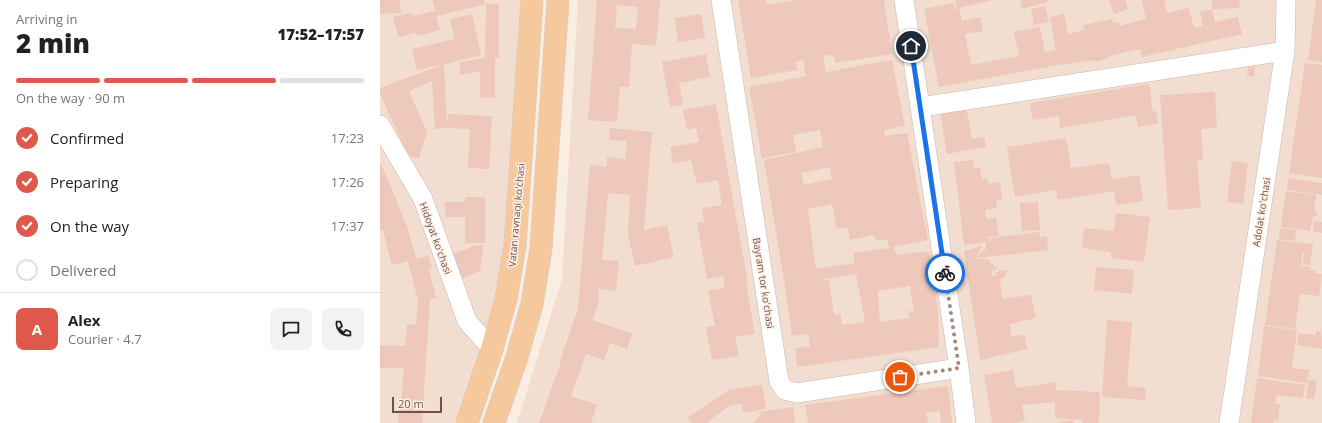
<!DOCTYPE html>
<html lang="en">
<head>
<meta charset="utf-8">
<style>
  body { margin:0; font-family:"Open Sans",sans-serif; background:#f2f2f2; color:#222; height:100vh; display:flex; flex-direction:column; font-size:15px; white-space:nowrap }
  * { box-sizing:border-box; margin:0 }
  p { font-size:13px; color:#767676 }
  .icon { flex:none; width:22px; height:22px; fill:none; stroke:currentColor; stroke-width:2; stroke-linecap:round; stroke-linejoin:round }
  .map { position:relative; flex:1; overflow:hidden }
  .details { display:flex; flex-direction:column; background:#fff; width:380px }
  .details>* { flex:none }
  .scale { position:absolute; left:12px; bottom:10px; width:50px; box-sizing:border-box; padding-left:4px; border:2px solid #70524a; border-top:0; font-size:11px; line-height:14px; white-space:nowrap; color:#70524a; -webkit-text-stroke:3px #fef1e7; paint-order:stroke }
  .pin { position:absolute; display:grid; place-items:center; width:34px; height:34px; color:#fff; margin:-17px; border:2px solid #fff; border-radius:50%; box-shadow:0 1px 4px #0007 }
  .courier { position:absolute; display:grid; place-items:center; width:40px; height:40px; margin:-20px; border:3px solid #1a73e8; border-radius:50%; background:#fff; color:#222; box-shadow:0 1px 5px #0007 }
  .head em { font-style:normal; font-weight:800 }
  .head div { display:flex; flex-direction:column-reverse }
  .head { display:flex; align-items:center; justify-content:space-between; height:68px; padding:0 16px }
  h1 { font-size:26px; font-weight:800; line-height:30px }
  .bar { display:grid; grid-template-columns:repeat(4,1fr); gap:6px 4px; align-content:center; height:48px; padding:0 16px }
  .bar i { height:5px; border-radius:3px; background:#e0e0e0 }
  .bar .current { background:#de594c }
  .bar p { grid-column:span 4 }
  .line { display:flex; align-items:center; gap:10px; padding:0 16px; border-top:1px solid #e0e0e0 }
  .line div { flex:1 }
  .round { display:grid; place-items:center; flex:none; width:42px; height:42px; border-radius:8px; background:#f2f2f2 }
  ol { padding:0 16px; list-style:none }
  li { display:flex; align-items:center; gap:12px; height:44px }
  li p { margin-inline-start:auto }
  li .icon { padding:4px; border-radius:50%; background:#de594c; color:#fff; stroke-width:4 }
  li:last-child { color:#767676 }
  li i { width:22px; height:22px; border:2px solid #e0e0e0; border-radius:50% }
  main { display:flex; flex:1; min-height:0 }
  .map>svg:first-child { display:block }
  .residential { fill:#f1ded0 }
  .building { fill:#eec8ba; fill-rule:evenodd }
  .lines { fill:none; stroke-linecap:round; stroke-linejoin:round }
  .minor-casing { stroke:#cdb6ac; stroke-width:20 }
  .major-casing { stroke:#d4cbc9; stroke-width:23 }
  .minor { stroke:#fff; stroke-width:19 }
  .major { stroke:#f6c89d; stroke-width:22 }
  .done { stroke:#a0887f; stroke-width:4; stroke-dasharray:0 7.2 }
  .route { stroke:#1a73e8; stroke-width:5 }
  .labels { text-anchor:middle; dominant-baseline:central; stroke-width:3; stroke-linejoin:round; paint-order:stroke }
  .street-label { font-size:10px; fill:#70524a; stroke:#fef1e7 }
</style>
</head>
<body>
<main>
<section class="details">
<div class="head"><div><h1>2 min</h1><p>Arriving in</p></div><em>17:52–17:57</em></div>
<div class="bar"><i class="current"></i><i class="current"></i><i class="current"></i><i></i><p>On the way · 90 m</p></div>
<ol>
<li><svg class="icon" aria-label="check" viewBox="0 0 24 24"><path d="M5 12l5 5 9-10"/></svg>Confirmed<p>17:23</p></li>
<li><svg class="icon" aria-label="check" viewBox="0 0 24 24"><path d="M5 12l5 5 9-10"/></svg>Preparing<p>17:26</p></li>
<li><svg class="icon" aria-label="check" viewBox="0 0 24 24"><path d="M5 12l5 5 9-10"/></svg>On the way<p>17:37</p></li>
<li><i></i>Delivered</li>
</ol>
<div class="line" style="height:72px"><b class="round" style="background:#de594c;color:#fff">A</b><div><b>Alex</b><p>Courier · 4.7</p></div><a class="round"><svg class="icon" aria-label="chat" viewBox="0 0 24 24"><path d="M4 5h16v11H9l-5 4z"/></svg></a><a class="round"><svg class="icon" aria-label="phone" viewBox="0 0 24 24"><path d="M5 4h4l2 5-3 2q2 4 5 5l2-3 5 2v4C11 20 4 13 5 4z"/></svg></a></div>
</section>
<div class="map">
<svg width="942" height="423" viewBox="0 0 942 423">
  <rect width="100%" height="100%" fill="#faede1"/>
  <path class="residential" d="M0,0H149L130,279L84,423H0Z
    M198,0H942V423H137L182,279Z"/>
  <path class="building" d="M0,0H20L21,13L0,14Z
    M52,0H104L105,4L56,16L60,30L37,36L36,33L18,37L13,17L31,13L32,16L55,11Z
    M217,0H280L276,46L252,44L249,87H240L237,122L208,120ZM237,5L258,7L256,29L235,28Z
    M358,0H386L387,5L415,0H504L512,54L456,63L454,56L443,55L446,72L512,60L525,126L504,130L505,136L527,133L548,240L513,247L517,255L549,251L558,310L559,347L417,367L415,349L430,346L428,334L412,336L405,286L384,160L443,147L440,130L413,135L416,152L382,158L369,87L426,76L423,59L416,62L417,70L371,78ZM450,167L452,179L424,185L421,173ZM452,204L457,229L467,227L470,240L494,235L496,241L507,239L509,248L473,253L475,263L436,269L428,209ZM476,274L485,322L462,325L461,314L454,315L449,280H438ZM530,286L534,313L528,310L529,318L500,322L498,291Z
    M575,0H612L579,8L582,21L600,17L603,31L585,34L591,65L639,56L634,32L660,27L665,52L676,50L670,17L684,14L688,34L704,30L703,25L732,19L733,23L738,22L739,26L766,19L762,0H784L787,13L809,8L814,28L823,26L820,12L832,9L835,22L858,17L862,34L762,57L760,49L728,56L729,58L715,62L714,60L678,65L559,87L544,9L574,3L575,9H577Z
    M640,0H668L669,2L642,9Z
    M729,0H745L748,9L734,14Z
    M832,0H859L860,8L832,9Z
    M936,0H942V62L928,60Z
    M106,4H119V58H115V98L100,97V71L80,75V62L105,58Z
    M665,6L669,22L654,25L651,9Z
    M92,14L101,55L64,64L67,126L68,114L112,116L109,169L88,168L90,129L67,128L55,129L52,81L29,91L47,132L39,158L29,157L0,94V88L64,64L37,70L32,49L75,39L70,19Z
    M321,14L325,38L298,42L295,18Z
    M326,54L330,77L299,83L303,105L290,107L282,62Z
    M925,63L942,65V178L909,173Z
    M868,67H875L874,77L867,76Z
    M769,84L773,112L776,111L778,124L758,127L756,115L680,128L679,116L653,120L650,103Z
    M835,92L837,128L821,129L823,160L817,161L821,208L788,210L780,95Z
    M336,104L368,284H366L375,334L355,337L359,356L332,360L326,327L335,326L328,291L345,288L343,276L327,279L317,223L324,222L322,208L342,205L338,180L317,184L311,160L293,163L290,147L319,142L316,128L307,130L303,110Z
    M586,107L592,139L604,137L606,147L567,154L560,111Z
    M230,128L272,132L264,230L287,225L294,257L255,266L248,235L250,195L228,193L222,260L239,261L236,291L219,289L218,305L213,320L252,334L247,349L230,343L224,360L206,354L191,396L217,405L211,423H159L181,362L180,361L198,308L210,165L227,167V157L245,159L247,141L229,140Z
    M686,138L691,168L729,163L732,179L759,175L763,201L736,205L734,191L677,200L676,190L635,197L627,147Z
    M593,160L594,168H600L602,179H608L609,184L620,182L622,200L616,201L617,208L605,210L606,219L616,218L619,236L608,237L609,243L610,238L659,232L660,237L667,236L668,250L600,258L597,257L602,251L606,249V242L584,245L574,162Z
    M852,161L868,163L863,204L847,202Z
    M0,163L6,174L25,222H26L36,259L49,256L52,268L49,269L56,298L50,299L42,423H18L19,402H21L24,368H0V345L25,346L27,324L36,325L38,301L28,261L12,265L3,230L0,231Z
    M908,178L942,183V195L907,190Z
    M906,191L936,195L934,211H937V216H933L930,231L901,227Z
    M85,197H105V243H85V217H65V202H85Z
    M658,202L660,230L642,231L640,203Z
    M736,213L770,217L764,262L731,258V252L702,248L704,228L734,231Z
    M934,221L942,222V233L933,232Z
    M900,228L916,230L915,241L899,239Z
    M897,240L912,242V244H914V242L933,244L930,265L923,264L924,253H922L921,271L923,266L930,267V270H935V273L942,274L939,296L920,294L915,329L885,325Z
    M96,245L104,246L100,271L81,279L71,255Z
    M602,246L596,258L610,260V263L614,264L613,266L616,267V270L612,269V276H616L615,272H619V270H627L626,276L620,279L622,299L651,295L656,318L630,324L631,336L645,335L647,349L600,360L584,251Z
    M716,267L754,270L752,294L714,290Z
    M727,320L752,322L747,386L766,388L765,400L722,397Z
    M884,326L917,330L912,368L929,370L927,383L878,376Z
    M936,331L941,332L942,349L917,345L919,333L936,335Z
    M633,370L636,388L676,382V390L720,392L719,423H702V420L675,418V402L642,405L645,421L635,423H612L604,375Z
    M877,378L925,385L923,398L896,395L895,403L900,404L898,421L894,420V423H871Z
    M929,380L937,381L934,399L926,398Z
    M382,385L386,409L363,413L361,404L351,405L328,421L329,423H312L308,417L349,390Z
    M568,386L572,423H561L560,411L546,412L548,423H428L425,405Z
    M413,407L415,423H372L380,416L379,412Z
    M693,420L694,423H679V422Z"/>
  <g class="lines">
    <defs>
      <path id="minor" d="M341,0L399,381L405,390L417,393L579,368
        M524,0L579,368L586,423
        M541,107L905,51
        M0,125L43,199L87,321L112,349
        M849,423L905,51L906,0"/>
      <path id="major" d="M87,423L112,349L126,299L135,245L152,0
        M114,423L137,357L152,304L161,248L178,0"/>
    </defs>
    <use href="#minor" class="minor-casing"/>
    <use href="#major" class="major-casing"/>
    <use href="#minor" class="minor"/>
    <use href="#major" class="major"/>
  </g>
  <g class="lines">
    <path class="done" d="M520,377L579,368L565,273"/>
    <path class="route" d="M531,46L565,273"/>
  </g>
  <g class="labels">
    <g class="street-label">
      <text transform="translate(881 212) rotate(-81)">Adolat koʻchasi</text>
      <text transform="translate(136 215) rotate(-85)">Vatan ravnaqi ko'chasi</text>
      <text transform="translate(56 238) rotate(70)">Hidoyat ko'chasi</text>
      <text transform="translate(384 283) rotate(81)">Bayram tor koʻchasi</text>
    </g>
  </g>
</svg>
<div class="scale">20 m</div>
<div class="pin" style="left:520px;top:377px;background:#ea580c"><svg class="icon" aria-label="bag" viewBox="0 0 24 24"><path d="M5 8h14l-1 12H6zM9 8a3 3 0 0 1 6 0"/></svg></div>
<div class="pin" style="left:531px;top:46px;background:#1f2937"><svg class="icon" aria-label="home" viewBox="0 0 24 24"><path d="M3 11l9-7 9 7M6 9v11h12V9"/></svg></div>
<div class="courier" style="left:565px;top:273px"><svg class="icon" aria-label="bike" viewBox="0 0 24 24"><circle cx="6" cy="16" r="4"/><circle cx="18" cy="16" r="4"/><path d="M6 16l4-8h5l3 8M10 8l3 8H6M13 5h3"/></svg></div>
</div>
</main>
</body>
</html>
